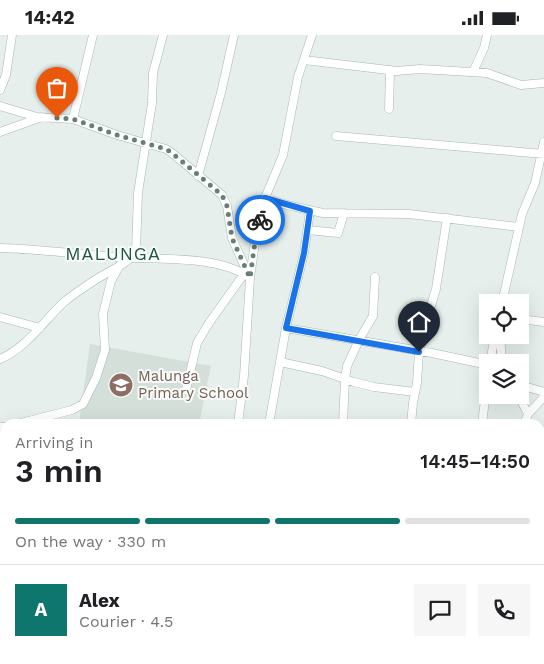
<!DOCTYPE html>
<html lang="en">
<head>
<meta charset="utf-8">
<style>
  body { margin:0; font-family:"Work Sans",sans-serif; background:#f6f6f6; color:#202124; height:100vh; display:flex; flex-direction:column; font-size:19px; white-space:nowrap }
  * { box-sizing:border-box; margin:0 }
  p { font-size:16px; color:#757577 }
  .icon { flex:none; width:28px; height:28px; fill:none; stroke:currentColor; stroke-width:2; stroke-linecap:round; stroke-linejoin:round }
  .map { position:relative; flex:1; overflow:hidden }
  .drawer { position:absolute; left:0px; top:384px; width:545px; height:246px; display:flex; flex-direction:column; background:#fff; border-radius:15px 15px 0 0; box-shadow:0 5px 20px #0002 }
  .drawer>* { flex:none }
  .buttons { position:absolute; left:479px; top:259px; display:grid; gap:10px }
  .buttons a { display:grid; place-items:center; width:50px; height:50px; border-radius:0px; background:#fff; box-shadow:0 5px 20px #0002; font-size:25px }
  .pin { position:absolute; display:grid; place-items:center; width:42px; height:42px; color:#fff; margin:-51px -21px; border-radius:50% 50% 50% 0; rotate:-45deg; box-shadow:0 0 5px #0007 }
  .pin .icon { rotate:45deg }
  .courier { position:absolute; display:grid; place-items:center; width:50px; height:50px; margin:-25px; border:4px solid #1a73e8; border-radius:50%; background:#fff; color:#222; box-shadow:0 1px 6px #0007 }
  .head em { font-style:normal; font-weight:600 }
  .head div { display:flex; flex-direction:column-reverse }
  .head { display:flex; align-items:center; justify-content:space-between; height:85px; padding:0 15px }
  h1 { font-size:32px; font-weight:600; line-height:38px }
  .bar { display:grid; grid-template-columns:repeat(4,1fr); gap:8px 5px; align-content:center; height:60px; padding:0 15px }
  .bar i { height:6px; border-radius:4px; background:#e0e0e0 }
  .bar .active { background:#0f766e }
  .bar p { grid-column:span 4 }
  .line { display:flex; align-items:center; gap:12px; padding:0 15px; border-top:1px solid #e0e0e0 }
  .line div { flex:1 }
  .round { display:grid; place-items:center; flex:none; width:52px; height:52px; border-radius:0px; background:#f6f6f6 }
  .status { display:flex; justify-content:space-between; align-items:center; height:35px; padding:0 25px; background:#fff; direction:ltr }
  .status svg { height:14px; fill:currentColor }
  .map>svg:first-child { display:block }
  .built { fill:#d4dfda }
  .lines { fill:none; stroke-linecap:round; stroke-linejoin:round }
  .minor-casing { stroke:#a8b8b2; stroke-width:9 }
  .minor { stroke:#fff; stroke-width:8 }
  .done { stroke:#687f78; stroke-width:5; stroke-dasharray:0 9 }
  .route { stroke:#1a73e8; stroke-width:6 }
  .labels { text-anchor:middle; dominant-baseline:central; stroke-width:4; stroke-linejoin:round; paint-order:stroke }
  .education-label { font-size:15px; fill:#785e54; stroke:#f7fbf9; text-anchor:start }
  .quarter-label { font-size:18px; letter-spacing:1px; fill:#1f5548; stroke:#f7fbf9 }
</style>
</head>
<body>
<div class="status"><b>14:42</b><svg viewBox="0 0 49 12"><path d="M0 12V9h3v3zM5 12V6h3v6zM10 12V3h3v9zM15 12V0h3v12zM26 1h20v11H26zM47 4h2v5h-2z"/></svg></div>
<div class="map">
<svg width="544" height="629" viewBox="0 0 544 629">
  <rect width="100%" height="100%" fill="#e6efeb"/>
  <path class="built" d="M90,309L211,331L199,389H79Z"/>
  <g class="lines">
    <defs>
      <path id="minor" d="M304,25L397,36L420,34L487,38L521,50L544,48
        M473,37L484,13L487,0
        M0,55L6,40L12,0
        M0,71L37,82L73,84L117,100L166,114L172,118L222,160L227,171L232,203L249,241
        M389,74L390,35
        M73,84L93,0
        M0,97L42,82
        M336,101L544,119
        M198,141L221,58L234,0
        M265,163L287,170L323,178L409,179L519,192
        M308,195L338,198L344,178
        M0,213C38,214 77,219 115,222C155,225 218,219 250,243
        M502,268L522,179L535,148L544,107
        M0,282L40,293
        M520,284L544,287
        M286,293L432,318L488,330
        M500,300L502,328
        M0,324C26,313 43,287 63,268C73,259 85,252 95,245C107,237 130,228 136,216L138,158L152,68L153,38L163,0
        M280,327L322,336L354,347L374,352L415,357
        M490,328L495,300
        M520,350L544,357
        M186,355L197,308L209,288L244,239
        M518,360L528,379
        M17,389L72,375L83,369L96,343L105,315L103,279L111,246L120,230
        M238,389L244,341L250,243L256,200L265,163L283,120L298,42L312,0
        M269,389L286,293L304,218L310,176
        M343,389L345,344L347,331L359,305L373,281L375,242
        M411,389L413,368L417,348L419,317L426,287L436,254L447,183
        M482,389L488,341
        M524,389L528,379L544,362
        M0,392H5
        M540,435H544
        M0,465L5,466
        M540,495L544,496
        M0,537L5,538
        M0,602L5,603
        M540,618L544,597
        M140,625L163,629
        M275,625L276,629
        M367,629L368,625
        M436,629L437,625
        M538,629L539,625"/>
    </defs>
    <use href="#minor" class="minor-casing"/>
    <use href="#minor" class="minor"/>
  </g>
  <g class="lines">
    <path class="done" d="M57,83L73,84L117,100L166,114L172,118L222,160L227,171L232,203L250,243L256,200L260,185"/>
    <path class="route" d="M260,185L265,163L310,176L304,218L286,293L419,317"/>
  </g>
  <defs>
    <symbol id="school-disc" viewBox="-11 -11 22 22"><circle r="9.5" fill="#8d6e63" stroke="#f7fbf9"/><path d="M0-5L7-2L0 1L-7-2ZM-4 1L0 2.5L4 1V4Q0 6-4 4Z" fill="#fff"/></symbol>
  </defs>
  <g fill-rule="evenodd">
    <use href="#school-disc" x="107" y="336" width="28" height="28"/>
  </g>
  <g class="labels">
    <g class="education-label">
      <text x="138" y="341">Malunga<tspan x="138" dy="17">Primary School</tspan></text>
    </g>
    <g class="quarter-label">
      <text x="113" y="218">MALUNGA</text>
    </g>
  </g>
</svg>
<div class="buttons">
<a><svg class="icon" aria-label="locate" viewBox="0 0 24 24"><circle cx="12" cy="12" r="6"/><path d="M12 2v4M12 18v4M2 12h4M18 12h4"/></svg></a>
<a><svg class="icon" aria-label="layers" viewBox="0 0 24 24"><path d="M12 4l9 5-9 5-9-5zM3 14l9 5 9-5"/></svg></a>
</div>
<div class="pin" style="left:57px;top:83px;background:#ea580c"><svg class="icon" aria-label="bag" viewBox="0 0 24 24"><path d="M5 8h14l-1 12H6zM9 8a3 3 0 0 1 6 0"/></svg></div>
<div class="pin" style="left:419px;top:317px;background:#1f2937"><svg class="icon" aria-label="home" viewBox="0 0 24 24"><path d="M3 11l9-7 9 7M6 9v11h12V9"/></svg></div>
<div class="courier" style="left:260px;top:185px"><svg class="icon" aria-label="bike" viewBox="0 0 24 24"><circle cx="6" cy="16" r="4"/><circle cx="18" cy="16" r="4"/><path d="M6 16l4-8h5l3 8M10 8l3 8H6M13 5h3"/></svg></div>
<section class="drawer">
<div class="head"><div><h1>3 min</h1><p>Arriving in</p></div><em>14:45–14:50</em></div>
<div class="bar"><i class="active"></i><i class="active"></i><i class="active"></i><i></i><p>On the way · 330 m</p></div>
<div class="line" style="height:90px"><b class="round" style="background:#0f766e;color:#fff">A</b><div><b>Alex</b><p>Courier · 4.5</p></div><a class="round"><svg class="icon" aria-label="chat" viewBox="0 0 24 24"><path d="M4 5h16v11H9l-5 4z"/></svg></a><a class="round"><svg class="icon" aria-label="phone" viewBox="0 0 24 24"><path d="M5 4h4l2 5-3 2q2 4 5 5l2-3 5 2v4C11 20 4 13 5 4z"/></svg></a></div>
</section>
</div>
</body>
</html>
